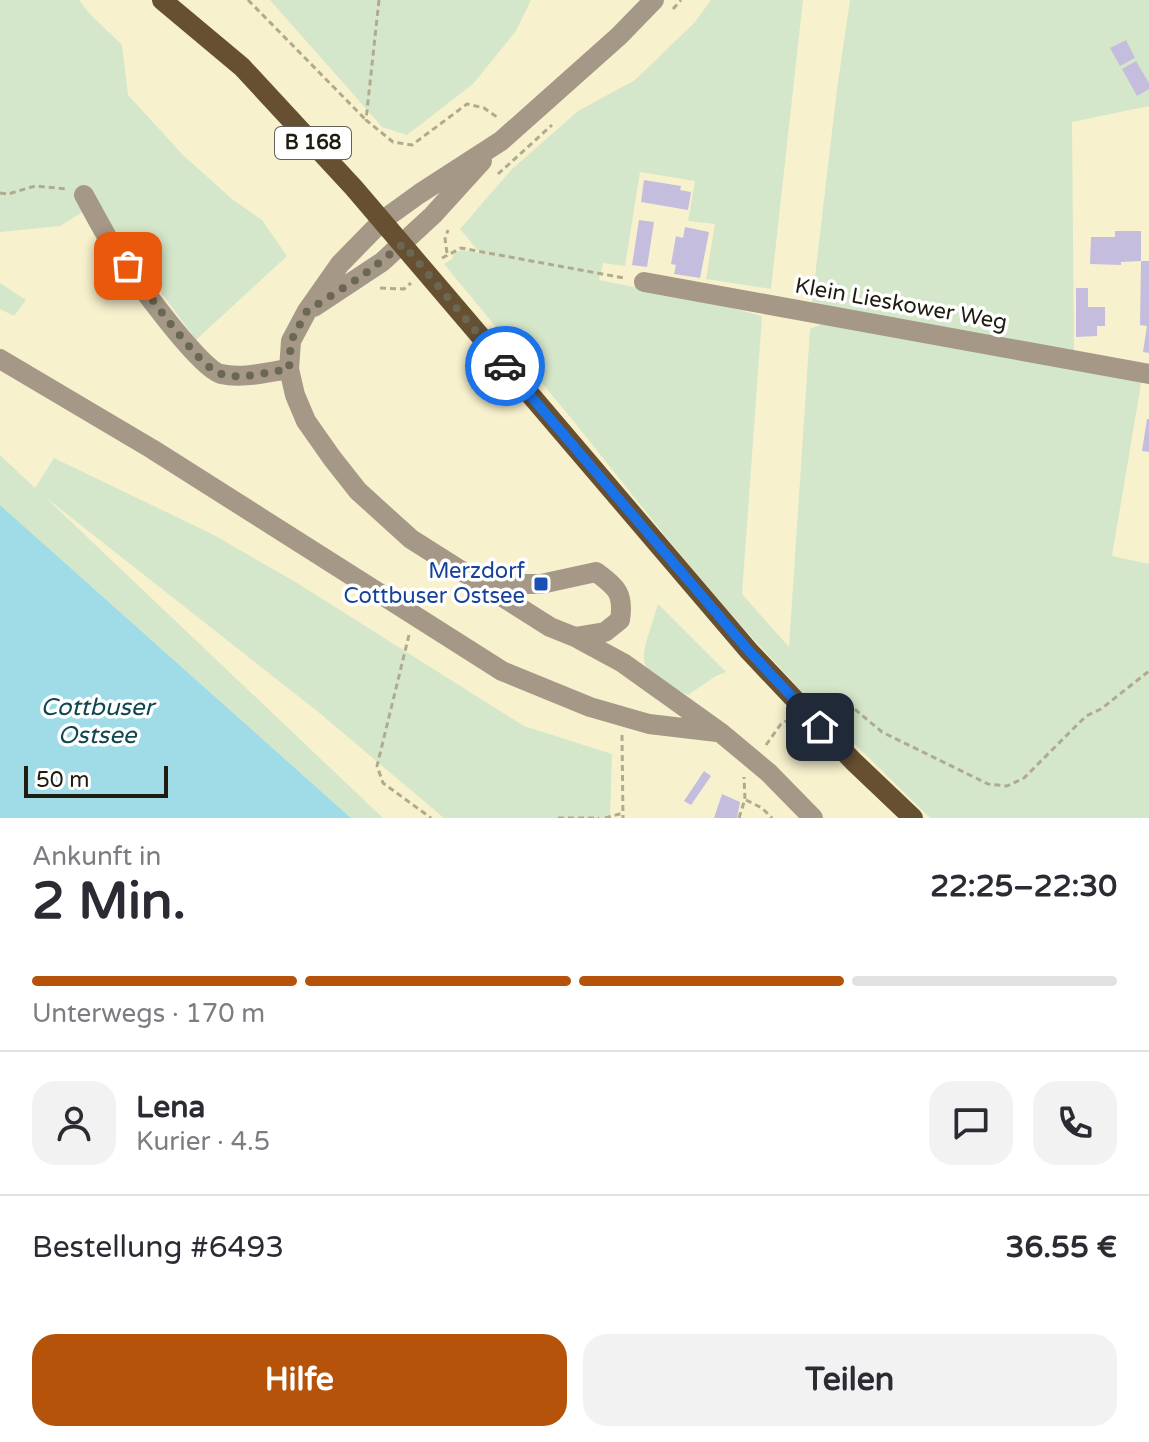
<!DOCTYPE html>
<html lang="de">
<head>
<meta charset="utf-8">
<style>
  body { margin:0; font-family:"Varela Round",sans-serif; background:#f2f2f3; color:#2b2b33; height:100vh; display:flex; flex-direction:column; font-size:30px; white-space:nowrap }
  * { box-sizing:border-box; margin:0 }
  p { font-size:26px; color:#7c7c81 }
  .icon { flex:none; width:44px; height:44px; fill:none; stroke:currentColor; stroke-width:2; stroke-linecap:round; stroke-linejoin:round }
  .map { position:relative; height:818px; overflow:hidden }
  .sheet { display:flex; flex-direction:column; background:#fff; flex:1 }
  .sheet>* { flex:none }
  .scale { position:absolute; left:24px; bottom:20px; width:144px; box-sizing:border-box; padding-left:8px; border:4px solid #1e1c0f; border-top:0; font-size:22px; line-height:28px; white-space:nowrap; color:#1e1c0f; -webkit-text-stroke:6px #fff; paint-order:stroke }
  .pin { position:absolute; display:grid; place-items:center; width:68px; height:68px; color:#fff; margin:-34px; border-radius:16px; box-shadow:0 4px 12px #0006 }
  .courier { position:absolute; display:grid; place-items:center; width:80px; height:80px; margin:-40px; border:6px solid #1a73e8; border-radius:50%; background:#fff; color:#222; box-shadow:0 2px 10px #0007 }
  .overview em { font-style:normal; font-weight:700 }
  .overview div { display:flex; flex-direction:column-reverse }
  .overview { display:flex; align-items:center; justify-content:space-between; height:136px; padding:0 32px }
  h1 { font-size:52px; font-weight:700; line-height:60px }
  .bar { display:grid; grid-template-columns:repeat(4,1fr); gap:12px 8px; align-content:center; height:96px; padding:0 32px }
  .bar i { height:10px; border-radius:6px; background:#e1e1e2 }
  .bar .current { background:#b45309 }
  .bar p { grid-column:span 4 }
  .line { display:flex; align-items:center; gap:20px; padding:0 32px; border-top:2px solid #e1e1e2 }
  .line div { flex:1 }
  .round { display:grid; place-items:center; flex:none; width:84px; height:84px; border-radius:24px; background:#f2f2f3 }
  .cta { display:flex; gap:16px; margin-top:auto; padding:16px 32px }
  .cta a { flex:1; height:92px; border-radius:24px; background:#b45309; color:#fff; font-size:32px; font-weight:700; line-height:92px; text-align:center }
  .cta a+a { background:#f2f2f3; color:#2b2b33 }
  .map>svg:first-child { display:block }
  .green { fill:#d5e7ca }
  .water { fill:#9fdce8 }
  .building { fill:#c5bddd }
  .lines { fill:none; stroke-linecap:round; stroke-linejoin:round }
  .path { stroke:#b0ab8f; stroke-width:3; stroke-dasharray:6 4; stroke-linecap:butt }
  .minor { stroke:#a59887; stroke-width:20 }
  .major { stroke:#665031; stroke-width:20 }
  .done { stroke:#6a6752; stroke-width:8; stroke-dasharray:0 14.4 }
  .route { stroke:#1a73e8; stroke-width:10 }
  .transit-dot { fill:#1a4fb4; stroke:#fff; stroke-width:3 }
  .labels { text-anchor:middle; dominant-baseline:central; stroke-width:7; stroke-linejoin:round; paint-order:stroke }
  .shield { fill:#fff; stroke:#626057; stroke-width:2 }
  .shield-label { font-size:20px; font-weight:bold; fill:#1e1c0f }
  .street-label { font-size:22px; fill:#1e1c0f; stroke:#fff }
  .transit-label { font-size:22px; fill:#164399; stroke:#fff; text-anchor:end }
  .water-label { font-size:24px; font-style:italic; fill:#104750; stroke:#fff }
</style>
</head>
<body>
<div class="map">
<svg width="1149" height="818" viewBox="0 0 1149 818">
  <rect width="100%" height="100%" fill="#f8f1ce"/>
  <path class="green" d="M0,0H79L89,13L122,45L128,95L184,156L232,199L262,220L287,256L196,340L96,204L60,226L0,232Z
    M270,0H531L516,31L473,84L407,135L382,127Z
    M711,0H803L771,289L706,279L715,224L688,221L695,181L640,172L625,266L603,263L599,280L713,303L762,316L742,594L789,647L810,329L824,323L1142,378L1112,556L1149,564V818H930L805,695L736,620L670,542L575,423L444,264L452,259L454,253L462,250L480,253L460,229L511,170L578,111L635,80L695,22Z
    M850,0H1149V106L1072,122L1074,350L1070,354L852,314L812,302L837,89Z
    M0,283L26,300L14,316L0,309Z
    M0,455L35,488L54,458L214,535L297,583L524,726L612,754L610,818H444L317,711L45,497L383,818H351L0,505Z
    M658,604L726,672L716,676L688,695C627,669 642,659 658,604Z"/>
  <path class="water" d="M0,505L351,818H0Z"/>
  <path class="building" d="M1126,40L1135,58L1120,66L1110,48Z
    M1136,61L1149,83V89L1137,96L1122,69Z
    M644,180L681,186L680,190L691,192L688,210L641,202Z
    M639,220L654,222L647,267L632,265Z
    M685,227L709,232L700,278L674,274L676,265L671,264L676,236L683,238Z
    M1115,231H1141V261L1121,262V265L1090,264L1091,237H1115Z
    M1141,261H1149V353L1143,352L1147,326L1140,325Z
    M1076,288H1088V307H1105V326H1097V336L1076,337Z
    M1147,419H1149V452L1142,451Z
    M704,771L711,776L691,805L684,801Z
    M722,794L740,802L737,818H714Z"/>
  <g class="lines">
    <path class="path" d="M248,0L366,120
      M379,0L366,120L393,142L412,145L467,104L484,108L497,117
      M673,9L681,0
      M498,174L552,125
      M0,193L8,194L35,186L67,189
      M447,253L445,239L448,230
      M442,258L461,248L624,278
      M380,288L404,289L411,283
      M409,635L377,766L383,783L431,818
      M820,700L839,696L882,732L988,784L1007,786L1024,778L1086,716L1101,709L1149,671
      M622,735L623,818
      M766,745L781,724L786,721
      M746,800L762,808L772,818
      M558,818H599
      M605,818L623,813
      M739,818L745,799L744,777"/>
    <path class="minor" d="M654,0L619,36L501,141L419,194L383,220L340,264L307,311L291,341L289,369L295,395L306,421L332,458L358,491L411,539L550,627L575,637L623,663L721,733L769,773L813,818
      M84,195C94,213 103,231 114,248C130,272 199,369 221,374C243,379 267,372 289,369
      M644,282L1149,374
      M314,307L382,262L433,215L482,161
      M0,359L152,449L502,671L590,707L649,724L717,732
      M486,584H541L596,572C617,587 624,594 620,620L605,632L575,637"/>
    <path class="major" d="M162,0L242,67L354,188L749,651L853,761L913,818"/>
  </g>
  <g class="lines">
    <path class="done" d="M128,266C143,287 200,369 221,374C242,380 267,372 289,369L291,341L307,311L362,276L403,244L505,366"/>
    <path class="route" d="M505,366L749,651L820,727"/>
  </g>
  <rect class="transit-dot" x="533" y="576" width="16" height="16" rx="4"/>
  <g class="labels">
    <rect class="shield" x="275" y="127" width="76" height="32" rx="6"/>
    <g class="shield-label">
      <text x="313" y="143">B 168</text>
    </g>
    <g class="street-label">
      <text transform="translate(901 304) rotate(10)">Klein Lieskower Weg</text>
    </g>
    <g class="transit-label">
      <text x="525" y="571">Merzdorf<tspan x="525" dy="25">Cottbuser Ostsee</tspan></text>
    </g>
    <g class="water-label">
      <text x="97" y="707">Cottbuser<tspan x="97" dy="28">Ostsee</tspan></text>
    </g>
  </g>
</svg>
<div class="scale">50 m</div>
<div class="pin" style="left:128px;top:266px;background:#ea580c"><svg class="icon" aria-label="bag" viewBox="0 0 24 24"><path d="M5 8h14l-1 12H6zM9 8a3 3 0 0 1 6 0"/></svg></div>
<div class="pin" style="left:820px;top:727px;background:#1f2937"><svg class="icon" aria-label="home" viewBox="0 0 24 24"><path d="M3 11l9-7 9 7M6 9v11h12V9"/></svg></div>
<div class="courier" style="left:505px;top:366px"><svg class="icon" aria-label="car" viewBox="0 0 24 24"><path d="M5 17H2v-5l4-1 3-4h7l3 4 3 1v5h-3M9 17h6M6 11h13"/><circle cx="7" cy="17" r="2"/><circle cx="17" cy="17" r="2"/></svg></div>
</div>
<section class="sheet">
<div class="overview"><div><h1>2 Min.</h1><p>Ankunft in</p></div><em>22:25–22:30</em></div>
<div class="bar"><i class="current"></i><i class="current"></i><i class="current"></i><i></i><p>Unterwegs · 170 m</p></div>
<div class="line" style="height:144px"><a class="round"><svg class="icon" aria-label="person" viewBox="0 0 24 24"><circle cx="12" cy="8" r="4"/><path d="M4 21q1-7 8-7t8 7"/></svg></a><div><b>Lena</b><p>Kurier · 4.5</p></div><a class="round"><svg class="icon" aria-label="chat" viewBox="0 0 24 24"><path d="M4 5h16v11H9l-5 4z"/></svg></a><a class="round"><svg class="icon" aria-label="phone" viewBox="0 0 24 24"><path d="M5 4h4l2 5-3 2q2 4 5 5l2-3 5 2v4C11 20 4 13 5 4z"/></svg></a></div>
<div class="line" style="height:104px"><div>Bestellung #6493</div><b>36.55 €</b></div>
<div class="cta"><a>Hilfe</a><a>Teilen</a></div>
</section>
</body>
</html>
